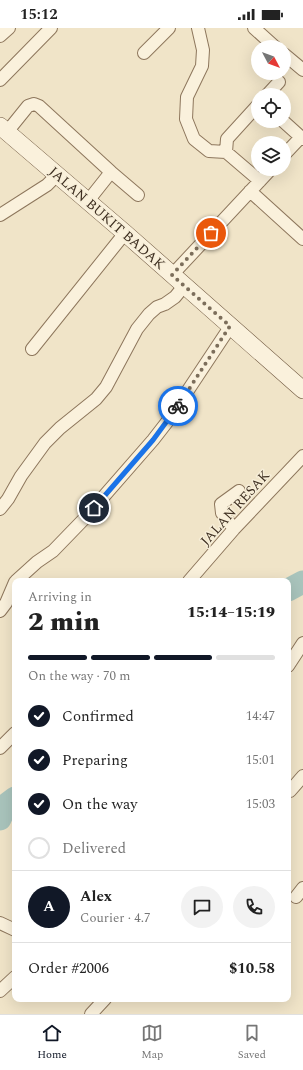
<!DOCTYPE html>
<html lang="en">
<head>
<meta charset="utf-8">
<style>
  body { margin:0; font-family:Spectral,serif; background:#f2f2f2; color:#222; height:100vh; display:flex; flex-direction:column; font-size:15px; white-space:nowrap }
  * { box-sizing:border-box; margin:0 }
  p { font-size:13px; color:#767676 }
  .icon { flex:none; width:22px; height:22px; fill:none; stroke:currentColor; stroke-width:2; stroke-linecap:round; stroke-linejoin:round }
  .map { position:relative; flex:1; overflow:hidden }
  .side { position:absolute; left:12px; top:550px; width:279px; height:424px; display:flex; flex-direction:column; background:#fff; border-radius:8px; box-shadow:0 4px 16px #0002 }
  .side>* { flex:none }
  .needle { width:26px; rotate:131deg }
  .tools { position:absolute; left:251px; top:12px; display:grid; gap:8px }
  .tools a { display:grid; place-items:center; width:40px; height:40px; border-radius:50%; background:#fff; box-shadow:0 4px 16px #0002; font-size:20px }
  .pin { position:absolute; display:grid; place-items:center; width:34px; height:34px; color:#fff; margin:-17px; border:2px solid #fff; border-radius:50%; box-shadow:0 1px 4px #0007 }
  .courier { position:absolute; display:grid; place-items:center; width:40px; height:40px; margin:-20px; border:3px solid #1a73e8; border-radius:50%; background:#fff; color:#222; box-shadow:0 1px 5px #0007 }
  .headline em { font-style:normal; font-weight:800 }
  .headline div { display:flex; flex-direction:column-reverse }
  .headline { display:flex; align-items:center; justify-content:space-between; height:68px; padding:0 16px }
  h1 { font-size:26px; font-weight:800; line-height:30px }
  .bar { display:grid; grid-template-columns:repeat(4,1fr); gap:6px 4px; align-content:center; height:48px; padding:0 16px }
  .bar i { height:5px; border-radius:3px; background:#e0e0e0 }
  .bar .current { background:#111827 }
  .bar p { grid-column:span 4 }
  .line { display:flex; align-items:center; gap:10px; padding:0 16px; border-top:1px solid #e0e0e0 }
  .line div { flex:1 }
  .round { display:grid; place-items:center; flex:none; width:42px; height:42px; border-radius:21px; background:#f2f2f2 }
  ol { padding:0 16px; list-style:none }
  li { display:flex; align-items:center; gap:12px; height:44px }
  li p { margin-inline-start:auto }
  li .icon { padding:4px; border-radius:50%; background:#111827; color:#fff; stroke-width:4 }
  li:last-child { color:#767676 }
  li i { width:22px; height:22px; border:2px solid #e0e0e0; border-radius:50% }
  .status { display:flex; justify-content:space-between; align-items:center; height:28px; padding:0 20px; background:#fff; direction:ltr }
  .status svg { height:11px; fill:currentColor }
  .dock { display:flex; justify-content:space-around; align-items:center; height:56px; border-top:1px solid #e0e0e0; background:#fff; font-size:11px; color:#767676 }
  .dock a { display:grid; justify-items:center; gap:2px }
  .dock .current { color:#111827 }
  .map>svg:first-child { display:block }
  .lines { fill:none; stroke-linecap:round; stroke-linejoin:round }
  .river { stroke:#a9c4bc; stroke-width:23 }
  .minor-casing { stroke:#8d765c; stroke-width:14 }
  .secondary-casing { stroke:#6f573f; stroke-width:18 }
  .minor { stroke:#faf1dc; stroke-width:12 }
  .secondary { stroke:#faf1dc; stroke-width:17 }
  .done { stroke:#7c6e5b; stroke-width:4; stroke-dasharray:0 7.2 }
  .route { stroke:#1a73e8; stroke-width:5 }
  .labels { text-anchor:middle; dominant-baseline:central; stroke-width:3; stroke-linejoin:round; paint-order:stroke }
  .street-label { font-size:14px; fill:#3d2e20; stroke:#f7eed8 }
</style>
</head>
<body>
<div class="status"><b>15:12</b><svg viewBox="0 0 49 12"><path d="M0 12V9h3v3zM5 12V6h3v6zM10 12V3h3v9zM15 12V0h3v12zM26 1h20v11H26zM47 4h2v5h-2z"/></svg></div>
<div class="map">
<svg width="303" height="986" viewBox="0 0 303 986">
  <rect width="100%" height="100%" fill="#f0e4c8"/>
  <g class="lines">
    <path class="river" d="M288,562L303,554
      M0,791L7,776L15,770"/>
    <defs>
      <path id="minor" d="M198,0L203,22L202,38L187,69L186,91L194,111L209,123L226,124L260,153
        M254,0L275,19
        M0,8L9,0
        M144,25L169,0
        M284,26L303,42
        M0,52L51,0
        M267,67L279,54
        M283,93L303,111
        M7,104L28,78L34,76L39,78L111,144L138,167
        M226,124L227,111L258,77
        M284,127L301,109
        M250,163L303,211
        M88,173L111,144
        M0,187L47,157L57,147
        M172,247L271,141
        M32,321L125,205
        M0,481L8,471L21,448L45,415L60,400L96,371L106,359L137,301L149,286L157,279L165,276L175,269L184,258
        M234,501L222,485L221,476L239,463
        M16,553L37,534L53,523L84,491L153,412L167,394L230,299
        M189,553L234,501L303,428
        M0,583L6,575L15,554
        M288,638L303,615
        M0,720L15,705
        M290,763L303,748
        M296,869L303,860
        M0,895L15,902
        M0,963L15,949
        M91,986L105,971"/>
      <path id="secondary" d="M0,98L125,205L303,362"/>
    </defs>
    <use href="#minor" class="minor-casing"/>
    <use href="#secondary" class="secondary-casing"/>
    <use href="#minor" class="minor"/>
    <use href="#secondary" class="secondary"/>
  </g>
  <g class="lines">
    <path class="done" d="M178,378L230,298L172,247L211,205"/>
    <path class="route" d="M94,480L153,412L178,378"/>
  </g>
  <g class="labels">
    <g class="street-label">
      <text transform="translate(107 190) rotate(41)">JALAN BUKIT BADAK</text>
      <text transform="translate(235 480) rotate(-48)">JALAN RESAK</text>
    </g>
  </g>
</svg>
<div class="tools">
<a><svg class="needle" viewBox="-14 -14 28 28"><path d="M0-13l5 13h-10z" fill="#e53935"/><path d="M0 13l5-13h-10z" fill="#767676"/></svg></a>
<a><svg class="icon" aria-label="locate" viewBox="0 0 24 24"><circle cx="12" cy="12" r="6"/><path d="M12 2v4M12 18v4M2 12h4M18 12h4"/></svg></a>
<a><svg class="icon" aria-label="layers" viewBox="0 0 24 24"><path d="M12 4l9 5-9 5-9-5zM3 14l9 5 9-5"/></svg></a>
</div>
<div class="pin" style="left:211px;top:205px;background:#ea580c"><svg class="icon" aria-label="bag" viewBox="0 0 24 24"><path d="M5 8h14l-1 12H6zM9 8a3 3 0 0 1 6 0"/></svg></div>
<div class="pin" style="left:94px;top:480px;background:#1f2937"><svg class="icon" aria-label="home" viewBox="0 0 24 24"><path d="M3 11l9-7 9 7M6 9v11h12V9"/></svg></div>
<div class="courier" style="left:178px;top:378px"><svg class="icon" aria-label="bike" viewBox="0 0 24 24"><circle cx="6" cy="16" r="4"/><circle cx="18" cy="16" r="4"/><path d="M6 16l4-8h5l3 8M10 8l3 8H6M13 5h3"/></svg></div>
<section class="side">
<div class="headline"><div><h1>2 min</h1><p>Arriving in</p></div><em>15:14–15:19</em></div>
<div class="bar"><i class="current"></i><i class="current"></i><i class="current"></i><i></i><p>On the way · 70 m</p></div>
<ol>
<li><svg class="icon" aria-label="check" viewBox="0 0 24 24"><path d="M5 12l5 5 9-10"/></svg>Confirmed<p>14:47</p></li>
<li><svg class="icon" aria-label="check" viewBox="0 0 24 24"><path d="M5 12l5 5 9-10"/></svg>Preparing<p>15:01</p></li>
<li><svg class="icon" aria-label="check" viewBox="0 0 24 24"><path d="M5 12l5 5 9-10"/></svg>On the way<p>15:03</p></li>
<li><i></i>Delivered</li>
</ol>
<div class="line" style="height:72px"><b class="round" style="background:#111827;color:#fff">A</b><div><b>Alex</b><p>Courier · 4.7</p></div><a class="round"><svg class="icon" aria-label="chat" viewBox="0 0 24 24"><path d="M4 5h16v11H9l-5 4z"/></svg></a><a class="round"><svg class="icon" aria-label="phone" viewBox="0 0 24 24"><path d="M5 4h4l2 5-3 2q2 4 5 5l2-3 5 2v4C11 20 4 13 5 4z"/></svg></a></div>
<div class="line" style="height:52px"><div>Order #2006</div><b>$10.58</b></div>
</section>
</div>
<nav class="dock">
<a class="current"><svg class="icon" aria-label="home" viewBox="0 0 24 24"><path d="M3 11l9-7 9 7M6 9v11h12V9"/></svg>Home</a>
<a><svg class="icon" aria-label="map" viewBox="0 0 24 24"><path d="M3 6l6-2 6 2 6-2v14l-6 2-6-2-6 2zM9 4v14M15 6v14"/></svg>Map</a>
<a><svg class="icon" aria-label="saved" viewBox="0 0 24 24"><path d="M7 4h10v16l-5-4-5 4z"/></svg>Saved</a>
</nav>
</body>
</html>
